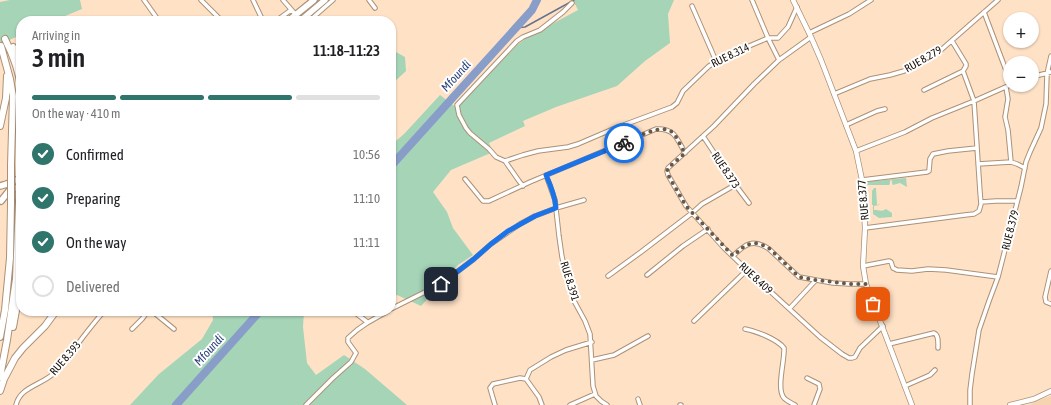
<!DOCTYPE html>
<html lang="en">
<head>
<meta charset="utf-8">
<style>
  body { margin:0; font-family:"Asap Condensed",sans-serif; background:#f2f2f2; color:#202124; height:100vh; display:flex; flex-direction:column; font-size:15px; white-space:nowrap }
  * { box-sizing:border-box; margin:0 }
  p { font-size:13px; color:#757577 }
  .icon { flex:none; width:22px; height:22px; fill:none; stroke:currentColor; stroke-width:2; stroke-linecap:round; stroke-linejoin:round }
  .map { position:relative; flex:1; overflow:hidden }
  .details { position:absolute; left:16px; top:16px; width:380px; height:300px; display:flex; flex-direction:column; background:#fff; border-radius:16px; box-shadow:0 1px 3px #0004 }
  .details>* { flex:none }
  .buttons { position:absolute; left:1003px; top:12px; display:grid; gap:8px }
  .buttons a { display:grid; place-items:center; width:36px; height:36px; border-radius:50%; background:#fff; box-shadow:0 1px 3px #0004; font-size:20px }
  .pin { position:absolute; display:grid; place-items:center; width:34px; height:34px; color:#fff; margin:-17px; border-radius:8px; box-shadow:0 2px 6px #0006 }
  .courier { position:absolute; display:grid; place-items:center; width:40px; height:40px; margin:-20px; border:3px solid #1a73e8; border-radius:50%; background:#fff; color:#222; box-shadow:0 1px 5px #0007 }
  .summary em { font-style:normal; font-weight:600 }
  .summary div { display:flex; flex-direction:column-reverse }
  .summary { display:flex; align-items:center; justify-content:space-between; height:68px; padding:0 16px }
  h1 { font-size:26px; font-weight:600; line-height:30px }
  .bar { display:grid; grid-template-columns:repeat(4,1fr); gap:6px 4px; align-content:center; height:48px; padding:0 16px }
  .bar i { height:5px; border-radius:3px; background:#e0e0e0 }
  .bar .on { background:#2f756c }
  .bar p { grid-column:span 4 }
  ol { padding:0 16px; list-style:none }
  li { display:flex; align-items:center; gap:12px; height:44px }
  li p { margin-inline-start:auto }
  li .icon { padding:4px; border-radius:50%; background:#2f756c; color:#fff; stroke-width:4 }
  li:last-child { color:#757577 }
  li i { width:22px; height:22px; border:2px solid #e0e0e0; border-radius:50% }
  .map>svg:first-child { display:block }
  .built { fill:#f6d4b2 }
  .green { fill:#a5d4b7 }
  .lines { fill:none; stroke-linecap:round; stroke-linejoin:round }
  .stream { stroke:#66728d; stroke-width:1.5 }
  .river { stroke:#889dc8; stroke-width:8 }
  .minor-casing { stroke:#ac9177; stroke-width:5.5 }
  .tertiary-casing { stroke:#ac9177; stroke-width:6 }
  .trunk-casing { stroke:#ac9177; stroke-width:8 }
  .motorway-casing { stroke:#ac9177; stroke-width:8 }
  .minor { stroke:#fff; stroke-width:3.5 }
  .tertiary { stroke:#fff; stroke-width:4.5 }
  .trunk { stroke:#fff; stroke-width:5.5 }
  .motorway { stroke:#fff; stroke-width:6 }
  .motorway-bridge-casing { stroke:#ac9177; stroke-width:8; stroke-linecap:butt }
  .motorway-bridge { stroke:#fff; stroke-width:6 }
  .done { stroke:#685848; stroke-width:4; stroke-dasharray:0 7.2 }
  .route { stroke:#1a73e8; stroke-width:5 }
  .labels { text-anchor:middle; dominant-baseline:central; stroke-width:4; stroke-linejoin:round; paint-order:stroke }
  .street-label { font-size:11px; fill:#160d04; stroke:#fff }
  .water-label { font-size:12px; font-style:italic; fill:#2e467e; stroke:#fff }
</style>
</head>
<body>
<div class="map">
<svg width="1051" height="405" viewBox="0 0 1051 405">
  <rect width="100%" height="100%" fill="#ffe2c6"/>
  <path class="built" d="M1051,396V405H1029L1041,399Z"/>
  <path class="green" d="M10,0H80L82,9L53,21H21V35L0,44V2Z
    M573,0H674L668,14L670,43L645,61L617,86L556,107L523,121L525,126L489,143L493,152L451,170L433,192L447,212L453,228L473,255L458,265L421,306L397,295L391,296V146L397,140L404,134L440,95L457,108L516,46L526,38L578,10Z
    M396,52L405,57L406,71L391,85V54Z
    M906,178L907,187L900,183L893,185L892,183V181L891,180L890,181V183L889,185H866L865,182Z
    M874,188H876L877,205L880,204L879,205L874,206V210C879,210 882,212 886,209L892,213V217L879,218L873,214V205H875H872V191Z
    M212,311H304L303,327L307,363L316,375L344,355L365,369L407,405H130L159,374L202,339L213,320Z"/>
  <g class="lines">
    <path class="stream" d="M515,28L525,27L574,0"/>
    <path class="river" d="M391,166L532,10L537,0
      M176,405L260,311"/>
    <defs>
      <path id="minor" d="M144,0L159,21
        M201,0L222,21
        M253,0L263,21
        M283,0L296,15
        M369,0L375,8
        M752,0L768,38L779,60
        M692,6L716,61
        M984,12L1010,81
        M276,21L291,10
        M309,21L333,0
        M809,33L849,14L871,0
        M811,37L779,60L754,84L714,126L668,168L667,171L668,175L686,206L724,248L747,270L820,337L842,354L849,358H852L855,357L860,348L883,326
        M1032,77L1051,72
        M1006,87L1008,99L1005,117L1008,130L1011,162
        M924,90L963,71L966,66V64L952,41
        M834,94L870,79L890,75L904,71L926,59L941,50L998,0
        M846,125L877,111L885,109
        M703,136L734,183L749,203
        M856,151L905,132L932,118L974,101L1010,85
        M505,161L523,155L538,151L568,147L578,144L613,129L672,107L677,103L683,91L709,66L735,52L761,41L768,38H778L788,27L797,7
        M978,164L1011,162L1017,164L1025,168
        M546,175L555,200L559,236L562,257L570,289L573,299L585,321L590,334L593,386L596,396L601,401L607,405
        M465,179L483,201H489L530,182L656,129C675,128 677,139 685,153
        M862,180L927,172L929,171L930,159L933,154L948,151L977,148
        M523,186L519,181L505,161L496,157L489,149L470,133L466,128L459,115L457,105L517,41L523,37L540,30L563,12L572,3
        M981,202L996,201H1017
        M865,228L965,215L974,214L979,211L981,204L980,192L974,101L963,71
        M733,256C745,244 753,238 769,249L799,277L833,283L850,284H866
        M863,266L889,261L891,262L893,268L897,270L912,271L928,269L946,270L998,277
        M1051,271L1045,297L1046,302L1051,304
        M647,275L683,246L708,229
        M608,276L641,252L692,213L702,204L735,185
        M790,308L816,280
        M391,309L441,284L474,259L491,244L520,224L535,216L556,208L584,200
        M152,311L174,329
        M694,321L747,270
        M367,323L388,311
        M132,329L142,319L148,311
        M745,329C756,331 777,339 784,348C785,360 776,389 784,398C787,401 791,403 795,405
        M889,344L934,333C939,335 938,343 938,348
        M592,360L614,355L648,336
        M807,378L819,384L820,389L814,405
        M526,379L530,370L551,357L566,350L592,342
        M905,386L930,375L935,370
        M638,399L640,405
        M16,405C20,387 41,385 53,374C62,367 68,357 75,348C84,335 94,323 104,311
        M306,405L333,378L351,362L356,353L348,342V338L357,330L367,323L366,321L353,311
        M495,405L490,388L493,384L520,378L526,379L539,397L542,405
        M570,405L595,394
        M680,405H681
        M970,405V390L972,374L979,330L989,301L998,277L1021,187L1026,162L1030,152L1041,128L1046,104L1047,74L1051,56"/>
      <path id="tertiary" d="M793,0L811,37L821,60L856,151L862,180L864,205L865,228L863,266L866,284L912,405
        M1010,405L1034,399L1051,391"/>
      <path id="trunk" d="M288,21L314,0
        M300,21L325,0
        M0,186L7,184L21,178
        M1,201L9,191L21,186"/>
      <path id="motorway" d="M5,39C13,55 19,70 21,88
        M1,46L10,79L13,96L11,165
        M13,47L21,61
        M0,126L6,98L7,76
        M20,162L21,124
        M13,327L21,283
        M0,337L5,310L10,258L11,204
        M0,377L7,340L16,279L19,202
        M0,391L4,379L15,358L23,348L45,326L56,311"/>
    </defs>
    <use href="#minor" class="minor-casing"/>
    <use href="#tertiary" class="tertiary-casing"/>
    <use href="#trunk" class="trunk-casing"/>
    <use href="#motorway" class="motorway-casing"/>
    <use href="#minor" class="minor"/>
    <use href="#tertiary" class="tertiary"/>
    <use href="#trunk" class="trunk"/>
    <use href="#motorway" class="motorway"/>
    <defs>
      <path id="motorway-bridge" d="M19,202L20,162
        M11,204V165"/>
    </defs>
    <use href="#motorway-bridge" class="motorway-bridge-casing"/>
    <use href="#motorway-bridge" class="motorway-bridge"/>
  </g>
  <g class="lines">
    <path class="done" d="M624,143C636,138 663,121 674,134C678,139 681,147 685,153L668,168L667,171L668,175L686,206L733,256C746,244 753,238 770,249L799,277L816,280L850,284H866L873,304"/>
    <path class="route" d="M441,284L474,259L491,244L508,231L535,216L556,208C555,196 551,186 546,175L624,143"/>
  </g>
  <g class="labels">
    <g class="street-label">
      <text transform="translate(730 55) rotate(-26)">RUE 8.314</text>
      <text transform="translate(923 59) rotate(-30)">RUE 8.279</text>
      <text transform="translate(726 170) rotate(56)">RUE 8.373</text>
      <text transform="translate(863 200) rotate(-95)">RUE 8.377</text>
      <text transform="translate(1010 230) rotate(-76)">RUE 8.379</text>
      <text transform="translate(756 278) rotate(42)">RUE 8.409</text>
      <text transform="translate(570 281) rotate(73)">RUE 8.391</text>
      <text transform="translate(65 358) rotate(-49)">RUE 8.393</text>
    </g>
    <g class="water-label">
      <text transform="translate(456 76) rotate(-48)">Mfoundi</text>
      <text transform="translate(209 350) rotate(-48)">Mfoundi</text>
    </g>
  </g>
</svg>
<div class="buttons">
<a>+</a>
<a>−</a>
</div>
<div class="pin" style="left:873px;top:304px;background:#ea580c"><svg class="icon" aria-label="bag" viewBox="0 0 24 24"><path d="M5 8h14l-1 12H6zM9 8a3 3 0 0 1 6 0"/></svg></div>
<div class="pin" style="left:441px;top:284px;background:#1f2937"><svg class="icon" aria-label="home" viewBox="0 0 24 24"><path d="M3 11l9-7 9 7M6 9v11h12V9"/></svg></div>
<div class="courier" style="left:624px;top:143px"><svg class="icon" aria-label="bike" viewBox="0 0 24 24"><circle cx="6" cy="16" r="4"/><circle cx="18" cy="16" r="4"/><path d="M6 16l4-8h5l3 8M10 8l3 8H6M13 5h3"/></svg></div>
<section class="details">
<div class="summary"><div><h1>3 min</h1><p>Arriving in</p></div><em>11:18–11:23</em></div>
<div class="bar"><i class="on"></i><i class="on"></i><i class="on"></i><i></i><p>On the way · 410 m</p></div>
<ol>
<li><svg class="icon" aria-label="check" viewBox="0 0 24 24"><path d="M5 12l5 5 9-10"/></svg>Confirmed<p>10:56</p></li>
<li><svg class="icon" aria-label="check" viewBox="0 0 24 24"><path d="M5 12l5 5 9-10"/></svg>Preparing<p>11:10</p></li>
<li><svg class="icon" aria-label="check" viewBox="0 0 24 24"><path d="M5 12l5 5 9-10"/></svg>On the way<p>11:11</p></li>
<li><i></i>Delivered</li>
</ol>
</section>
</div>
</body>
</html>
